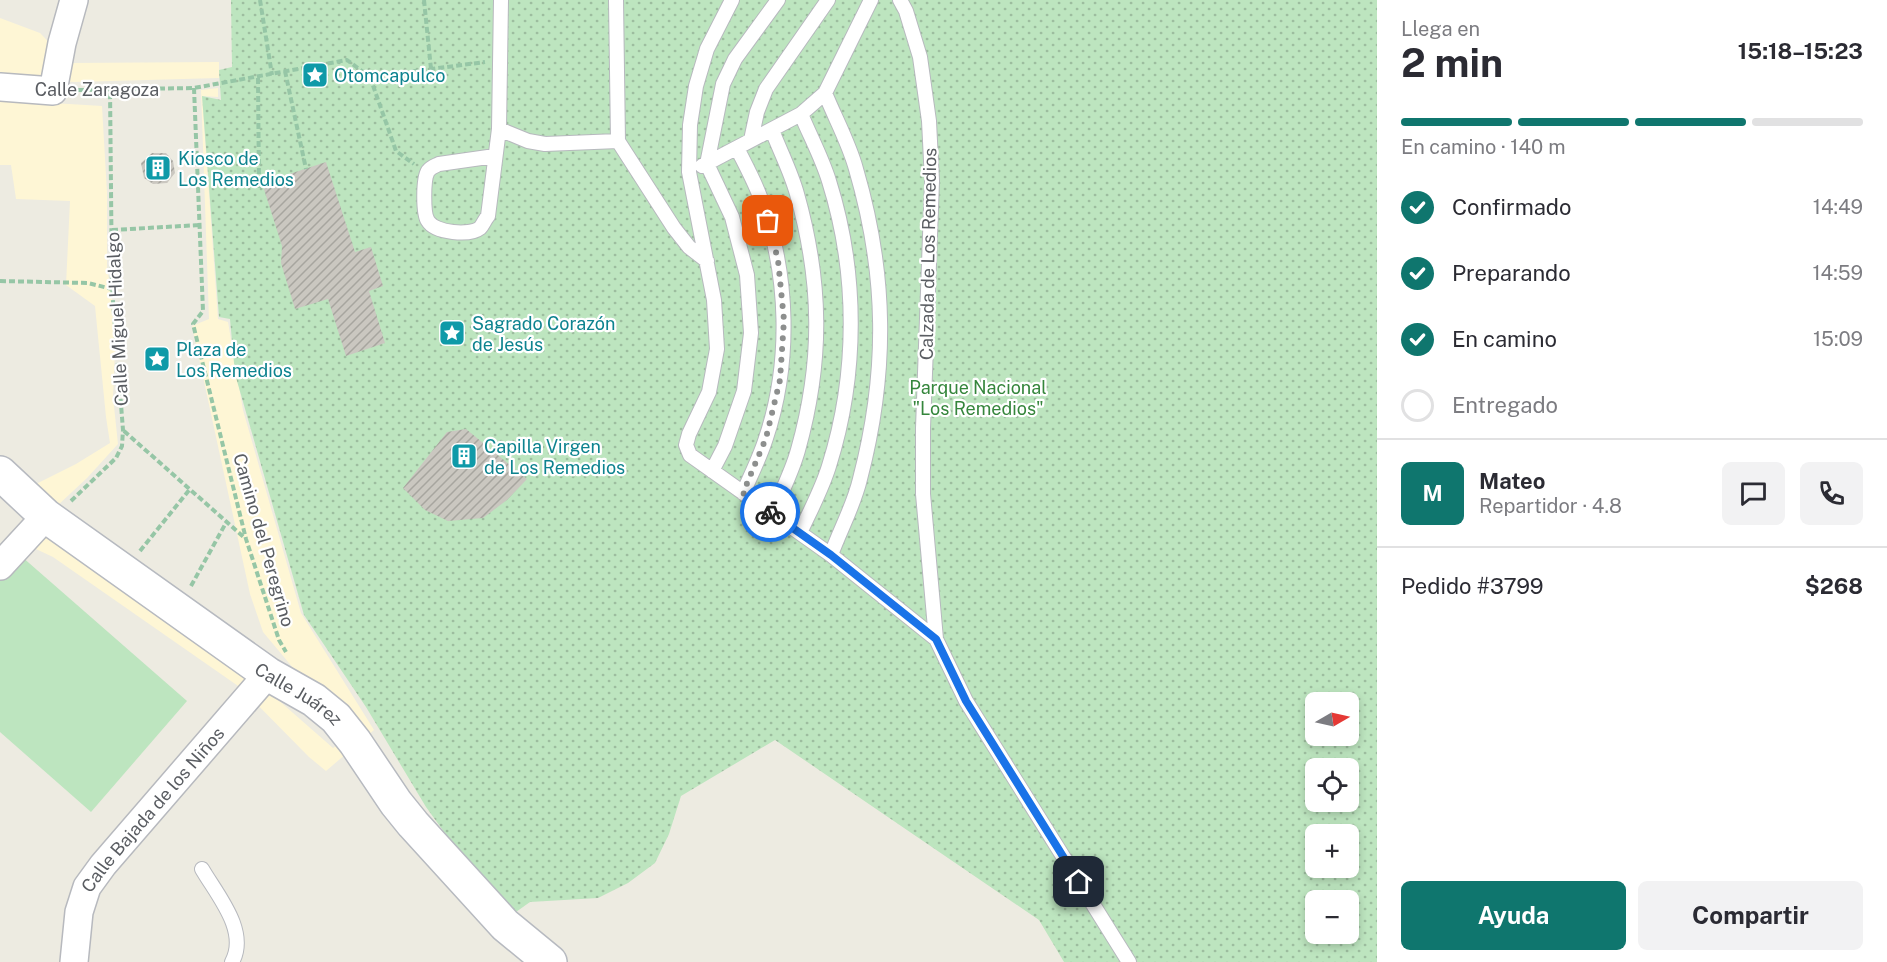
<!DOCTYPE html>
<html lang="es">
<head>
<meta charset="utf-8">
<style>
  body { margin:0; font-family:"Public Sans",sans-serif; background:#f2f2f3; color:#2b2b33; height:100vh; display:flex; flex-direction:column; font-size:22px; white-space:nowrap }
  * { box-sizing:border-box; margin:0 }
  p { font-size:20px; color:#7c7c81 }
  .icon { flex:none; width:33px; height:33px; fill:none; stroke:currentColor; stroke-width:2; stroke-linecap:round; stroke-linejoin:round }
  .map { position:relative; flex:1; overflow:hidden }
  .sheet { display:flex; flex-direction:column; background:#fff; width:510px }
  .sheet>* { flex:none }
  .needle { width:39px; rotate:81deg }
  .fabs { position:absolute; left:1305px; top:692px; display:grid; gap:12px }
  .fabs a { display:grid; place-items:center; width:54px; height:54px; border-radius:9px; background:#fff; box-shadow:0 3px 9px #0003; font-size:30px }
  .pin { position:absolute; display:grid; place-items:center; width:51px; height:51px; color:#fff; margin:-26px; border-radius:12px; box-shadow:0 3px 9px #0006 }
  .courier { position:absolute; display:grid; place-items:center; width:60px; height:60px; margin:-30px; border:4px solid #1a73e8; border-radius:50%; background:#fff; color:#222; box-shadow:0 2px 8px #0007 }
  .overview em { font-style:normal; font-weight:700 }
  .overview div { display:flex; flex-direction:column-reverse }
  .overview { display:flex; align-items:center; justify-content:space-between; height:102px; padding:0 24px }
  h1 { font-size:39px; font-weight:700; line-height:45px }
  .bar { display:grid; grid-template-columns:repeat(4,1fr); gap:9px 6px; align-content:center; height:72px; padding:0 24px }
  .bar i { height:8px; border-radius:4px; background:#e1e1e2 }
  .bar .active { background:#0f766e }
  .bar p { grid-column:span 4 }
  .line { display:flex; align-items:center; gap:15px; padding:0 24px; border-top:2px solid #e1e1e2 }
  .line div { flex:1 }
  .round { display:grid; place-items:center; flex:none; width:63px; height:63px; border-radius:9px; background:#f2f2f3 }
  ol { padding:0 24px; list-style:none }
  li { display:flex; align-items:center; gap:18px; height:66px }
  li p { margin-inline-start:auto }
  li .icon { padding:6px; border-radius:50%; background:#0f766e; color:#fff; stroke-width:4 }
  li:last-child { color:#7c7c81 }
  li i { width:33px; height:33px; border:3px solid #e1e1e2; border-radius:50% }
  .cta { display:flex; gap:12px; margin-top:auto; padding:12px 24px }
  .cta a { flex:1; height:69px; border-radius:9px; background:#0f766e; color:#fff; font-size:24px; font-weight:700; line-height:69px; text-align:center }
  .cta a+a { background:#f2f2f3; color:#2b2b33 }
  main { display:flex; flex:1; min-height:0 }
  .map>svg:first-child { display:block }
  .commercial { fill:#fef6d5 }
  .green { fill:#bde5bf }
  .park { fill:url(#park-dots); fill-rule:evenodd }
  .building { fill:url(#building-hatch) }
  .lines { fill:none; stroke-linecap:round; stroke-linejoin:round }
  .service-casing { stroke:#b7b9be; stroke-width:16 }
  .minor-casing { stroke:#b7b9be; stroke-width:30 }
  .secondary-casing { stroke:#b7bac0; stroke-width:36 }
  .path { stroke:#96c6a6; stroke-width:4; stroke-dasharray:6 3; stroke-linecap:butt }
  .service { stroke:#fff; stroke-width:14 }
  .minor { stroke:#fff; stroke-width:27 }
  .secondary { stroke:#fff; stroke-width:33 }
  .done { stroke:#8d8f8e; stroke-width:6; stroke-dasharray:0 10.8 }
  .route { stroke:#1a73e8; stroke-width:8 }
  .labels { text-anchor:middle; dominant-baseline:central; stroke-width:4.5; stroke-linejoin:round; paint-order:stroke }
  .culture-label { font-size:18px; fill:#0d838f; stroke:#fff; text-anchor:start }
  .street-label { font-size:18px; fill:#5a5d62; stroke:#fff }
  .park-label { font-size:18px; fill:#35863c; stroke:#fff }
</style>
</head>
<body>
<main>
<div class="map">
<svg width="1377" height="962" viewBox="0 0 1377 962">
  <defs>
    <pattern id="park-dots" width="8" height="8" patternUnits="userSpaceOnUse" patternTransform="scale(1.5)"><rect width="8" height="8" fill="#bde5bf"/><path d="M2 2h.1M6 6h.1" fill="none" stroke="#9dbd9f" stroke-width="1.8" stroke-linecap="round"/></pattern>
    <pattern id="building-hatch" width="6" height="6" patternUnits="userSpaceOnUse" patternTransform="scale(1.5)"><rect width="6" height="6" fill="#cac7c0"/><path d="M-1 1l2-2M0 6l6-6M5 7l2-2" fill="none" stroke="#a7a59f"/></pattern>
  </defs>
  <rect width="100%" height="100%" fill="#edebe1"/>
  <path class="commercial" d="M0,18L40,33L69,63L219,62V78L75,82L40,80L36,102L102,106L107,193V267L116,323L113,397L118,444L87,478L57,506L333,748L358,732L304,681L263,632L250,594L192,326L209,319L201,90L218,88V97L202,96L218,319L228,322L243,410L301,613L374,730L326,771L309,757L241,688L53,557L8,536L39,506L36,484L76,464L110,443L106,417L95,306L66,285L70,201L16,199L11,165H0Z"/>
  <path class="green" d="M21,556L187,701L91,812L0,732V581Z"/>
  <path class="park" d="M231,0H1377V962H1064L1039,920L775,740L681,796L669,834L655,863L628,883L598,898L530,902L516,912L460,854L426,807L366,707L304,615L235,374L230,319L219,317L202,96L221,100L219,70L232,67ZM1316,702H1348V735H1316ZM1316,768H1348V801H1316ZM1316,834H1348V867H1316ZM1316,900H1348V933H1316Z"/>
  <path class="building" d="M152,153H166L173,161L175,173L167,183L153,184L144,178L141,163Z
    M326,162L355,252L371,247L383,286L369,291L385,343L346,356L328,299L295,309L281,263L282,246L262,183Z
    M466,429L527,479L507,500L483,518L448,521L425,510L403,488L447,432Z"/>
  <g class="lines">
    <defs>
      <path id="service" d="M616,0L618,141
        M732,0L707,49L696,86L690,125L689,172L714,300L717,349L709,392L689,434L686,445L690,455L831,555L936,639
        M900,0L906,11L920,57L929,121L932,181L923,428V494L936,639L966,701L1129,962
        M825,93C835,118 849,143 856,169C887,275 888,372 860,479C854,505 840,530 831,555
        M499,129L528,141L545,144L618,141L674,228L689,247L707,261
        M772,130C780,151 791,172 797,194C822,283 823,361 798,450C792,472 781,493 772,514
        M751,140L757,112L766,89L828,0
        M737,148C746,166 756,184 762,202C789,276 791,363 766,438C760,457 751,475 743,493
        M495,156L439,164C435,166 431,167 428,171C423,179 423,214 428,221C435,233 470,236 480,228C483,225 485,219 488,216L499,129L501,0
        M702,166L801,114L825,93L871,0
        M712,471L725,446L744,391L751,333L747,275L732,217L707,164L723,84L735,59L778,0
        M800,533C810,511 822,489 829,466C858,374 858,273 829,181C822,158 810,136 801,114
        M202,869C217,895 249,931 232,962"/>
      <g id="minor">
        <path d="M0,87L53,91L62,43L74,0"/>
        <path d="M0,566L46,516"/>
        <path id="s1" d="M74,962L79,912L87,887L103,865L268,674"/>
      </g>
      <g id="secondary">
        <path id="s2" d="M0,473L46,516L268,674L314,700L336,718L355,742L396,803L413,824L505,925L550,962"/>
      </g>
    </defs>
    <use href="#service" class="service-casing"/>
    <use href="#minor" class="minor-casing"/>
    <use href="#secondary" class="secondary-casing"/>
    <path class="path" d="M260,0L272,75
      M424,0L431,69
      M285,71L306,169
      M370,77L396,151L414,164
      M258,78L259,188
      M194,88L203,311L193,324L246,539L279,640L286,652
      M78,90L194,88L347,60L370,77L485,62
      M112,230L200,225
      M0,281L88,283L112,289
      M124,431L246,539
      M71,501L116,458L122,446L123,430L112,289L110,88
      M140,551L190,489
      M191,586L227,521"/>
    <use href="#service" class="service"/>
    <use href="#minor" class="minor"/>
    <use href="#secondary" class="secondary"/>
  </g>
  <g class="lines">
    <path class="done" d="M768,221L778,260L784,320L780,380L766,438L743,493L770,512"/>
    <path class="route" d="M770,512L831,555L936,639L966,701L1079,882"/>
  </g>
  <defs>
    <symbol id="sight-square" viewBox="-11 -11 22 22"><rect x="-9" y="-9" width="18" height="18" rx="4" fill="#0f9aa8" stroke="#fff"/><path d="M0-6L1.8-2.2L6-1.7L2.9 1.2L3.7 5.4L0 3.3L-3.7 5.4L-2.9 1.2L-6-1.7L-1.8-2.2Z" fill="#fff"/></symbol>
    <symbol id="building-square" viewBox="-11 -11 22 22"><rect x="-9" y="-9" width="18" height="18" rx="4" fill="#0f9aa8" stroke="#fff"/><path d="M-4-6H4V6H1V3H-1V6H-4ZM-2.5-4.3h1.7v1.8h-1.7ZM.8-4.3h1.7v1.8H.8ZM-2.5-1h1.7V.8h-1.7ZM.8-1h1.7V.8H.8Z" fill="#fff"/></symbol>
  </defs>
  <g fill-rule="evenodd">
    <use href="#sight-square" x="300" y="60" width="30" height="30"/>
    <use href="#building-square" x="143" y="153" width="30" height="30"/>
    <use href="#sight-square" x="437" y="318" width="30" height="30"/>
    <use href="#sight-square" x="142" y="344" width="30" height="30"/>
    <use href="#building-square" x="449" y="441" width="30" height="30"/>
  </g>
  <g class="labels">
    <g class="culture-label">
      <text x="334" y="75">Otomcapulco</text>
      <text x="178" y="158">Kiosco de<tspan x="178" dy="21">Los Remedios</tspan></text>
      <text x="472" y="323">Sagrado Corazón<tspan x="472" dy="21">de Jesús</tspan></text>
      <text x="176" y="349">Plaza de<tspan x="176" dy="21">Los Remedios</tspan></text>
      <text x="484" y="446">Capilla Virgen<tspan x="484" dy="21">de Los Remedios</tspan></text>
    </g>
    <g class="street-label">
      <text x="97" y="89">Calle Zaragoza</text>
      <text transform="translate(928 254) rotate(-89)">Calzada de Los Remedios</text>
      <text transform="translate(117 319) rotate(-93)">Calle Miguel Hidalgo</text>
      <text transform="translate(264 540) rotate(74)">Camino del Peregrino</text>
      <text stroke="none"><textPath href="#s2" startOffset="372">Calle Juárez</textPath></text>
      <text stroke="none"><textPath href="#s1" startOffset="178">Calle Bajada de los Niños</textPath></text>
    </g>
    <g class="park-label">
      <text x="978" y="387">Parque Nacional<tspan x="978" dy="21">"Los Remedios"</tspan></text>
    </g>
  </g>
</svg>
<div class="fabs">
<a><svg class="needle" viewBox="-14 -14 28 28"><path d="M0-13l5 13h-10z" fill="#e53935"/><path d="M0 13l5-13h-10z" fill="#7c7c81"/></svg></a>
<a><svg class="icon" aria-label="locate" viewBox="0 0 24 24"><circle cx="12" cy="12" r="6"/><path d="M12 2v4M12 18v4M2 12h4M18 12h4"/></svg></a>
<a>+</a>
<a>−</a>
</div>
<div class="pin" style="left:768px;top:221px;background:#ea580c"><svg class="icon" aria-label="bag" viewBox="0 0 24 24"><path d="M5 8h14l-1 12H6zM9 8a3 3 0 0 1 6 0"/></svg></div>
<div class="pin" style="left:1079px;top:882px;background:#1f2937"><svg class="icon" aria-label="home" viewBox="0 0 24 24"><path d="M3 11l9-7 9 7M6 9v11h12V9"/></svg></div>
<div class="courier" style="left:770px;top:512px"><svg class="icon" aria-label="bike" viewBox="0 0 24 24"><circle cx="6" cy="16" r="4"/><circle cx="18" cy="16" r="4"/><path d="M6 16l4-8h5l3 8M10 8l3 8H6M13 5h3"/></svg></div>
</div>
<section class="sheet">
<div class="overview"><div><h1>2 min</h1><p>Llega en</p></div><em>15:18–15:23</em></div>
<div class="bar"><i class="active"></i><i class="active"></i><i class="active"></i><i></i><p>En camino · 140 m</p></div>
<ol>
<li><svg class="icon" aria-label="check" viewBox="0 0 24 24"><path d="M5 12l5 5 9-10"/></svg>Confirmado<p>14:49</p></li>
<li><svg class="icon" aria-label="check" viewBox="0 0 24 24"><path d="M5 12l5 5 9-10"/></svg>Preparando<p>14:59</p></li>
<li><svg class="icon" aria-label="check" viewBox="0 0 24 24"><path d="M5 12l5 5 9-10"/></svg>En camino<p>15:09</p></li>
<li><i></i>Entregado</li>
</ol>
<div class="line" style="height:108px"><b class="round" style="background:#0f766e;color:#fff">M</b><div><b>Mateo</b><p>Repartidor · 4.8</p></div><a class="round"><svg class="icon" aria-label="chat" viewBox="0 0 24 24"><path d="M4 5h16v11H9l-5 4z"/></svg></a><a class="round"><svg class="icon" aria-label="phone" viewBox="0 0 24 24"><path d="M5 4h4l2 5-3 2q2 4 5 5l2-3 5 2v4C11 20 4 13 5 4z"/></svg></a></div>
<div class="line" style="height:78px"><div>Pedido #3799</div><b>$268</b></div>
<div class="cta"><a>Ayuda</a><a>Compartir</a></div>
</section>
</main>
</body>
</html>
